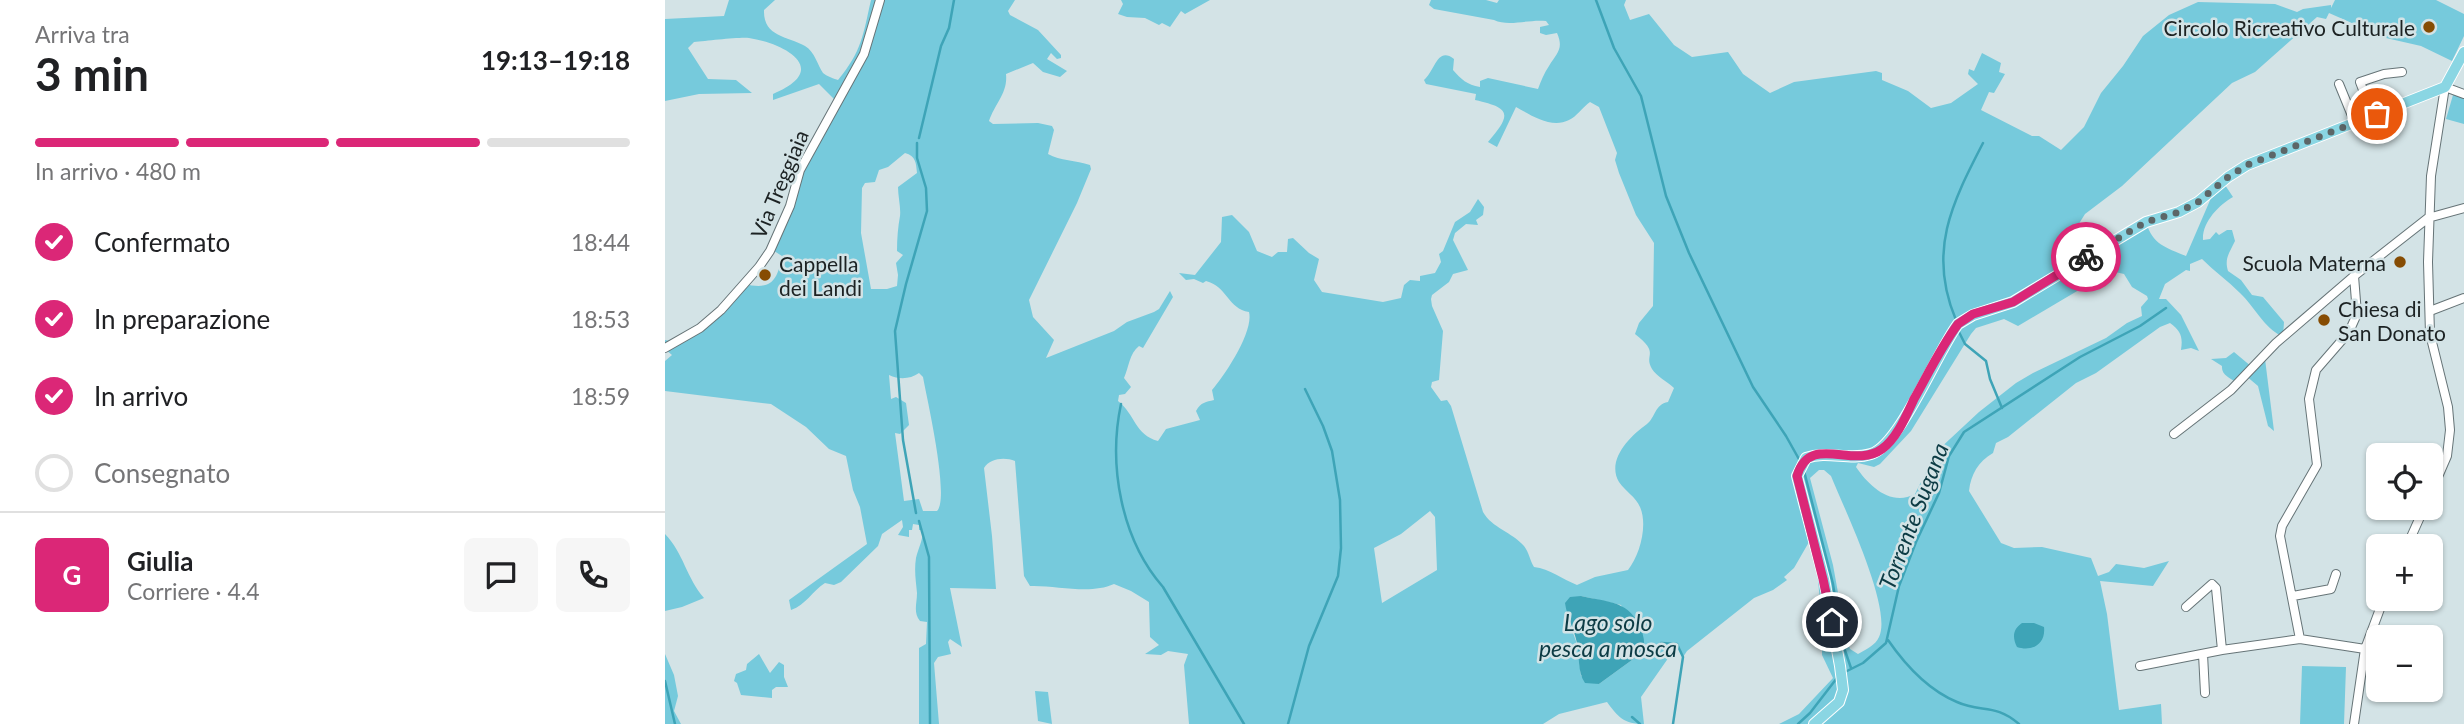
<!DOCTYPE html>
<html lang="it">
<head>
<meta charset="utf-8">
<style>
  body { margin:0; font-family:Lato,sans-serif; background:#f6f6f6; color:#202124; height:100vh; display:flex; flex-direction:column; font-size:26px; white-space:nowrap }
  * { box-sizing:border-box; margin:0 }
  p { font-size:23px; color:#757577 }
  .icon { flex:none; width:38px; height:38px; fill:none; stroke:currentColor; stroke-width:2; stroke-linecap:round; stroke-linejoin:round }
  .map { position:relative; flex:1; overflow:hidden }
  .sheet { display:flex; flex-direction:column; background:#fff; width:665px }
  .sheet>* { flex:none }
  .controls { position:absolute; left:1701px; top:443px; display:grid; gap:14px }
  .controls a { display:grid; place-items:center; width:77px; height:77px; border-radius:10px; background:#fff; box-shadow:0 2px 5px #0004; font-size:35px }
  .pin { position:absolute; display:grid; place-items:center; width:60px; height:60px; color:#fff; margin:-30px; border:4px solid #fff; border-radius:50%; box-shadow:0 2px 7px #0007 }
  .courier { position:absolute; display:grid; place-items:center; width:70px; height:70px; margin:-35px; border:5px solid #db2777; border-radius:50%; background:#fff; color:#222; box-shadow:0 2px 9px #0007 }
  .head em { font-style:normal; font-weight:700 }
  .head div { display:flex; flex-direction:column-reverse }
  .head { display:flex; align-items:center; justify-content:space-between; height:119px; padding:0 35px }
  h1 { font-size:46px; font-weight:700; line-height:52px }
  .bar { display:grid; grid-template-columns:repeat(4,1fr); gap:10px 7px; align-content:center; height:84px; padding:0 35px }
  .bar i { height:9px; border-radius:5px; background:#e0e0e0 }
  .bar .selected { background:#db2777 }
  .bar p { grid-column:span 4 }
  .line { display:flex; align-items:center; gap:18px; padding:0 35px; border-top:2px solid #e0e0e0 }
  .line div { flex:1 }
  .round { display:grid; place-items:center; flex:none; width:74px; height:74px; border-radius:10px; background:#f6f6f6 }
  ol { padding:0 35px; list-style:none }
  li { display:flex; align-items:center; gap:21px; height:77px }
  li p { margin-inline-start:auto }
  li .icon { padding:7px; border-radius:50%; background:#db2777; color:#fff; stroke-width:4 }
  li:last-child { color:#757577 }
  li i { width:38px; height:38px; border:4px solid #e0e0e0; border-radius:50% }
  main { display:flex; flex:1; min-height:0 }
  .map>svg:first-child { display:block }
  .green { fill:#76cadc; fill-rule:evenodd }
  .water { fill:#3ea4b7 }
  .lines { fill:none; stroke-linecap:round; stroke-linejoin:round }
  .stream { stroke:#3ea4b7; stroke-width:2.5 }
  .minor-casing { stroke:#667477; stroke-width:10 }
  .major-casing { stroke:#fff; stroke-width:12 }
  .minor { stroke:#fff; stroke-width:8 }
  .major { stroke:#8ad6e3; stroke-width:10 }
  .done { stroke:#5c6667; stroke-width:7; stroke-dasharray:0 12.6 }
  .route { stroke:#db2777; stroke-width:9 }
  .poi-dot { fill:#864c03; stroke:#d3e3e6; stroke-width:2.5 }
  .labels { text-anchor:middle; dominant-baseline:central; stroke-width:5; stroke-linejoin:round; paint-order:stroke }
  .poi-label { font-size:21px; fill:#1c2223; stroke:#d3e3e6; text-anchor:end }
  .street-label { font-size:21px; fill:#1c2223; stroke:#d3e3e6 }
  .water-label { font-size:23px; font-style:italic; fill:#0c3b44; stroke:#d3e3e6 }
</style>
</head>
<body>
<main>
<section class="sheet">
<div class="head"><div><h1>3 min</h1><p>Arriva tra</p></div><em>19:13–19:18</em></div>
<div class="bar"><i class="selected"></i><i class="selected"></i><i class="selected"></i><i></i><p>In arrivo · 480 m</p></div>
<ol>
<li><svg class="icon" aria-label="check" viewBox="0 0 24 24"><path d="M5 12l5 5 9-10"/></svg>Confermato<p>18:44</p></li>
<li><svg class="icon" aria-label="check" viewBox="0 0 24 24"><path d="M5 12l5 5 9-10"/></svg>In preparazione<p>18:53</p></li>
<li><svg class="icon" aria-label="check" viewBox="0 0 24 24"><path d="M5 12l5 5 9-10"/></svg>In arrivo<p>18:59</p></li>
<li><i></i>Consegnato</li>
</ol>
<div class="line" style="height:126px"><b class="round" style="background:#db2777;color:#fff">G</b><div><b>Giulia</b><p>Corriere · 4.4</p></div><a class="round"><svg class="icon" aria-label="chat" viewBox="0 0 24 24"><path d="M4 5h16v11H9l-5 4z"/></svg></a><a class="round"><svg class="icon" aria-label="phone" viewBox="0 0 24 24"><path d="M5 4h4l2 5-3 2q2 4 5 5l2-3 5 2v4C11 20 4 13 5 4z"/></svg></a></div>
</section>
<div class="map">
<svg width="1799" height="724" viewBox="0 0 1799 724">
  <rect width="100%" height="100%" fill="#d3e3e6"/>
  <path class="green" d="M64,0H110L99,10C98,37 122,36 140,46C150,52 153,66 158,73C161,76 170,79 173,80C197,51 198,35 206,0H350L343,11L345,15L373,30L396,55V58L392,59L386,53L382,59L402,71L395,77L378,72L368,63L341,74C343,93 330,103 324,121L328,124L373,123L387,126L389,130L383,154C395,161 411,160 425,165L426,169L412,203L364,300L368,317L389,340L381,358L449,331L462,322L489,312L494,309L505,291L508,297L478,348L474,346C464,354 464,367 459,378L466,387L460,394L454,395L453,401C470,414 470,435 493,441L501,429L535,420L531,411C536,402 541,402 549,400L547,390C560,375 589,331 584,312C563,309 562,286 541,281L538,283L529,279L521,280L514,273L530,275L556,242L557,217L567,215L584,232L592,251L607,257L613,252H622L623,239L628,238L644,253L654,259L649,280L657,292L718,302L736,298L739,285L745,280L755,281V276L770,273L776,262L774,254L778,251L790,222L805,212L813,199L819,207L818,215L811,220L813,225L801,224L790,233L788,240L803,270L788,274L784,282L767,295L766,299L767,306L778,331L774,380L767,382L766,387L776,401L782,400L786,406L818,512C827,528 847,532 859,546C864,552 865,561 869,567C885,569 897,579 912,585L930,577L963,570C975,555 983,525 975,507C971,497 960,491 954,482C941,460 965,436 982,424C990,418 990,404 1003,402L1009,388C1003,382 991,376 987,369C978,354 996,354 970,334L974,323L988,306L989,243L971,215L954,173L950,160L952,153L934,107L925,102C918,107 911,117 904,120C886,129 866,115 851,107L832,147L823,142C847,114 846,108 810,100L811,94L761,84L759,80C770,71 772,46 789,59L788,70C796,79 802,85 815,87V81L823,78L873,89C876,81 879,73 884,66C892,53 899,49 892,33L881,35L875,33V27L884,25L881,21C864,19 844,27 829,20L769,9L764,5L766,0H821L832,3L834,0H961L959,5L965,20L984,14L1009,45L1027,57L1063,52L1078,74L1105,93L1129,82L1211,71L1217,73V80L1243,91L1266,108L1286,103L1313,84L1303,74L1304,69L1309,71L1317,53L1336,63L1334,72L1340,74L1329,93L1324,92L1316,110L1367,136H1374L1396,150L1419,127L1436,93L1458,66L1478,36L1504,15L1533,2L1610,4L1632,12L1638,9L1666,5V8L1670,0H1771L1799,14V36L1787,61L1756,46L1721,38L1664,13L1661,19L1652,17L1590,72L1567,83L1457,186L1420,214L1395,254L1396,271L1481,222C1488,245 1500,247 1521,256L1546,198L1560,185L1568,197C1554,205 1537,222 1538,240L1545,239L1551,232L1554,235L1562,230H1567L1570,241C1565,252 1559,258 1563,271L1576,280L1587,295L1598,297L1619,322L1618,337C1598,327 1590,307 1575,293C1563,281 1549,271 1537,259L1525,264V271L1521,270L1500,284L1494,299H1501L1516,315L1534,351L1526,348L1516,350C1518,337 1516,331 1505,323L1495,327L1431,373L1411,383L1343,437L1331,443L1328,453C1313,462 1306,474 1304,491L1336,543L1349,548L1377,547L1426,558L1433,576L1444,572L1451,564L1479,568L1504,561L1488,586L1435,581L1442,614L1454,710L1496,704L1497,724H1114L1134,714L1168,678L1157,655V621L1151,560L1144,542L1129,568L1119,577L1122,580L1108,590L1089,598L1022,651L1018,657L1015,648L1011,647L976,697L979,724C959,724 953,717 942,702L894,714L878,724H524L519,665L523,654L503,651L496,655L480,654L494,645L485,637L484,602L466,591L449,584C425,595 391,585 365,586L359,576L350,461C340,457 325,458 319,468L327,536L331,589L285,588L297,647L285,639L283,642L286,654L273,657L269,663L274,724H254V648L261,644L262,622L255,621C248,612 252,604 252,593C251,581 249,571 251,558C253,549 258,540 258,530H254V525L248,524L247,530H244V537L233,535L238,527L237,520L217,534L213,546L176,582L169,585L160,583C147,591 141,605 126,610L124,600L202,544L195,507L188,490L181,456L164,449L141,427L106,404L0,391V361L7,355L0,349V340L11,342L35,328L79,284C106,290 112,282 117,256L106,249L135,170L171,101L154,84L108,100V94C166,70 122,44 84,38C73,37 42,41 29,42L23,48L43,79L71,80L87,93L34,94L0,101V19L59,16ZM240,153C251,156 251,163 252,173L233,187C233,196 236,208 235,216C233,227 232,238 232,251L238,255L231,263L233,275L232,286L222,289H206L196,233L197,188L200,183L210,182L214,170L223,167ZM1446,271L1459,274L1467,287L1482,296L1483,299L1476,307L1477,316L1462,323L1441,338L1368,373L1351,383L1314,412L1271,452L1250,494C1226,507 1204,486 1191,467L1193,463L1209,467L1215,464L1246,431L1306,334L1311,328L1339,319L1353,326ZM254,373L258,377C262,399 285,498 272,511H258L254,499L239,501L230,433L235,434L244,425L241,403L231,397L226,399L224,375C235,380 245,379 254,373ZM1154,470H1159L1166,476C1178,506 1228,609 1214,637C1211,645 1200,650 1193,654L1185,649L1181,637L1168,565L1145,478ZM765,511L770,517L772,570L717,603L709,548L736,534ZM916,596L956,605L978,652L934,684L916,676L912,644L901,613Z
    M456,0H545L520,14L516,11L505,27L497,23L494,25L480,18L462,17L453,14L458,4Z
    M1788,95L1799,98V124L1781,119Z
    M1569,352L1587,367L1600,359L1609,431L1603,426L1593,386L1580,375L1572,383C1565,378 1556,375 1557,366L1546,359L1561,358Z
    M0,534C18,552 22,579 39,598L17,607L0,611Z
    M0,654L9,675L13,696L9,711L16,724H0Z
    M94,654L105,673L114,662L119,665V677L123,687H111L107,690V698L76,695L72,683L69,681L71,674L81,670L82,664Z
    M1637,666L1681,667L1679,724H1635Z
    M370,691L383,692L387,724L373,721Z"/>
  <path class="water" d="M916,596C941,602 961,600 974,624C978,633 981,643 978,652L934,684L920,683C912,671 915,657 912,643C909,629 902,617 900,603L905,597Z
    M1357,623H1369L1379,627C1381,644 1367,652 1352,647C1347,637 1348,629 1357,623Z"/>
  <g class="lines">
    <path class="stream" d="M931,0L949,48L976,96L1001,196L1024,253L1088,387L1121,436L1135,461
      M254,138L276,46L284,28L289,0
      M1291,320C1262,252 1287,203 1318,143
      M1294,332L1300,344L1321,361L1325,379L1337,408
      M456,404C443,465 456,539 498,587L579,724
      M1139,471L1168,584L1176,639L1186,668
      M251,513L238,440L230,331L241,284L262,211L261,188L252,158V143
      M254,521L264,557L265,724
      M1223,640C1241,666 1263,690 1292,702C1316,713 1330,703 1354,724
      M996,643L1012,644L1018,657L1008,724
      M1180,672L1198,663L1221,643L1234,586L1251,542L1274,493L1284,456L1299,432L1415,357L1475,326L1501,308
      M0,681L10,724
      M967,717L975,724
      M623,724L644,646L673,576L676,548L675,500L667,451L658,426L640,389
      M1133,724L1145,713L1172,678"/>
    <defs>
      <path id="minor" d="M1674,84L1690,123
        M1712,114L1700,95L1695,82L1719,74L1737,72
        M1765,311L1799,298
        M0,348L35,328L56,310L94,267L105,251L125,206L135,170L199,54L215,0
        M1509,434L1566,390L1611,343L1689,276L1763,218L1799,208
        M1766,493L1782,456L1785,430L1783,407L1765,334L1763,262L1766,176L1780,87L1799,94
        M1742,546L1759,508
        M1628,596L1666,589L1671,574
        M1521,607L1547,584L1551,588L1557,650
        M1635,639L1615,536L1617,526L1652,465L1644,399L1651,370L1684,332L1692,314L1689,276
        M1538,654L1540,693
        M1475,666L1557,650L1635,639L1700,649
        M1689,724L1700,649L1719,598"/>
      <path id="major" d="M1149,724L1174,702L1178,690L1175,666L1159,579L1132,476L1141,458C1163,450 1184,461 1206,454C1235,445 1272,352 1293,324L1308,315L1348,302L1481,222L1514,212L1533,202L1563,177L1582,165L1780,87L1799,52"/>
    </defs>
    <use href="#minor" class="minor-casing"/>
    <use href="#major" class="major-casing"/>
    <use href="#minor" class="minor"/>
    <use href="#major" class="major"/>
  </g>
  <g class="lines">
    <path class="done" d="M1421,257L1481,222L1514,212L1533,202L1563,177L1582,165L1712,114"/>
    <path class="route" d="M1167,622L1158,579L1132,476C1145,432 1188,470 1217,449C1232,438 1241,416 1249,399C1263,374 1276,347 1293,324L1308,314L1348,302L1421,257"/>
  </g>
  <g class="poi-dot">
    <circle cx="1764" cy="27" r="7"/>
    <circle cx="1735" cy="262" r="7"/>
    <circle cx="100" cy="275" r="7"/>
    <circle cx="1659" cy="320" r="7"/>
  </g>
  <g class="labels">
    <g class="poi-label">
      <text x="1750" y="27">Circolo Ricreativo Culturale</text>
      <text x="1721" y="262">Scuola Materna</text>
      <text x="114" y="263" text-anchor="start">Cappella<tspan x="114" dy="24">dei Landi</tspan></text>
      <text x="1673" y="308" text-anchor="start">Chiesa di<tspan x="1673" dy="24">San Donato</tspan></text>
    </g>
    <g class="street-label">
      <text transform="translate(114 184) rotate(-67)">Via Treggiaia</text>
    </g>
    <g class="water-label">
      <text transform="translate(1248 516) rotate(-69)">Torrente Sugana</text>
      <text x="943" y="622">Lago solo<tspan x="943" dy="26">pesca a mosca</tspan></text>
    </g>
  </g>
</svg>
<div class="controls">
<a><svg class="icon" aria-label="locate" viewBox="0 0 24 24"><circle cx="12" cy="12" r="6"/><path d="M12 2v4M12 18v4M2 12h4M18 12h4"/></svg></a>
<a>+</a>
<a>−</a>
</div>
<div class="pin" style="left:1712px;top:114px;background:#ea580c"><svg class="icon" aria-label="bag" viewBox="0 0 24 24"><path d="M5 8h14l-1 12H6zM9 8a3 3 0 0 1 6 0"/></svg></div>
<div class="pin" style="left:1167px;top:622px;background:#1f2937"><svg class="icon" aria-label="home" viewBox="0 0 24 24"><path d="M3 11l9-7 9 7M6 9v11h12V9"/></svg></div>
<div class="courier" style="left:1421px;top:257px"><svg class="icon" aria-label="bike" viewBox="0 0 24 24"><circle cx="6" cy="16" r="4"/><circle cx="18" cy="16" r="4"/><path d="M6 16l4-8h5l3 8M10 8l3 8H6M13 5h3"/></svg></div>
</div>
</main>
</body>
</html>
